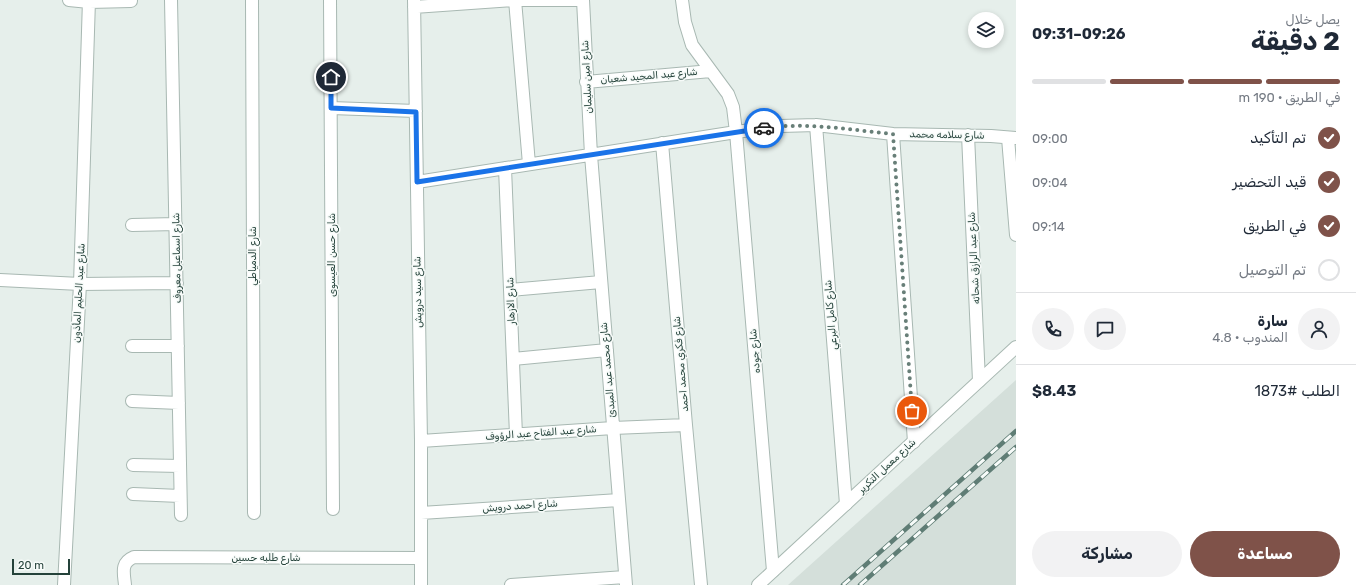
<!DOCTYPE html>
<html lang="ar">
<head>
<meta charset="utf-8">
<style>
  body { margin:0; font-family:Rubik,"Noto Naskh Arabic",sans-serif; background:#f2f2f3; color:#1f2937; direction:rtl; height:100vh; display:flex; flex-direction:column; font-size:15px; white-space:nowrap }
  * { box-sizing:border-box; margin:0 }
  p { font-size:13px; color:#747a83 }
  .icon { flex:none; width:22px; height:22px; fill:none; stroke:currentColor; stroke-width:2; stroke-linecap:round; stroke-linejoin:round }
  .map { position:relative; flex:1; overflow:hidden; direction:ltr }
  .panel { display:flex; flex-direction:column; background:#fff; width:340px }
  .panel>* { flex:none }
  .buttons { position:absolute; left:968px; top:12px; display:grid; gap:8px }
  .buttons a { display:grid; place-items:center; width:36px; height:36px; border-radius:50%; background:#fff; box-shadow:0 2px 6px #0003; font-size:20px }
  .scale { position:absolute; left:12px; bottom:10px; width:58px; box-sizing:border-box; padding-left:4px; border:2px solid #24423a; border-top:0; font-size:11px; line-height:14px; white-space:nowrap; color:#24423a; -webkit-text-stroke:3px #f7fbf9; paint-order:stroke }
  .pin { position:absolute; display:grid; place-items:center; width:34px; height:34px; color:#fff; margin:-17px; border:2px solid #fff; border-radius:50%; box-shadow:0 1px 4px #0007 }
  .courier { position:absolute; display:grid; place-items:center; width:40px; height:40px; margin:-20px; border:3px solid #1a73e8; border-radius:50%; background:#fff; color:#222; box-shadow:0 1px 5px #0007 }
  .headline em { font-style:normal; font-weight:700 }
  .headline div { display:flex; flex-direction:column-reverse }
  .headline { display:flex; align-items:center; justify-content:space-between; height:68px; padding:0 16px }
  h1 { font-size:26px; font-weight:700; line-height:30px }
  .bar { display:grid; grid-template-columns:repeat(4,1fr); gap:6px 4px; align-content:center; height:48px; padding:0 16px }
  .bar i { height:5px; border-radius:3px; background:#e0e1e3 }
  .bar .selected { background:#7f5249 }
  .bar p { grid-column:span 4 }
  .line { display:flex; align-items:center; gap:10px; padding:0 16px; border-top:1px solid #e0e1e3 }
  .line div { flex:1 }
  .round { display:grid; place-items:center; flex:none; width:42px; height:42px; border-radius:21px; background:#f2f2f3 }
  ol { padding:0 16px; list-style:none }
  li { display:flex; align-items:center; gap:12px; height:44px }
  li p { margin-inline-start:auto }
  li .icon { padding:4px; border-radius:50%; background:#7f5249; color:#fff; stroke-width:4 }
  li:last-child { color:#747a83 }
  li i { width:22px; height:22px; border:2px solid #e0e1e3; border-radius:50% }
  .cta { display:flex; gap:8px; margin-top:auto; padding:8px 16px }
  .cta a { flex:1; height:46px; border-radius:24px; background:#7f5249; color:#fff; font-size:16px; font-weight:700; line-height:46px; text-align:center }
  .cta a+a { background:#f2f2f3; color:#1f2937 }
  main { display:flex; flex:1; min-height:0 }
  .map>svg:first-child { display:block }
  .built { fill:#d4dfda }
  .lines { fill:none; stroke-linecap:round; stroke-linejoin:round }
  .minor-casing { stroke:#a8b8b2; stroke-width:14 }
  .tertiary-casing { stroke:#a8b8b2; stroke-width:14 }
  .minor { stroke:#fff; stroke-width:12 }
  .tertiary { stroke:#fff; stroke-width:12 }
  .rail-casing { stroke:#5f7d75; stroke-width:4.5 }
  .rail { stroke:#f7fbf9; stroke-width:3; stroke-dasharray:9; stroke-linecap:butt }
  .done { stroke:#687f78; stroke-width:4; stroke-dasharray:0 7.2 }
  .route { stroke:#1a73e8; stroke-width:5 }
  .labels { text-anchor:middle; dominant-baseline:central; stroke-width:3; stroke-linejoin:round; paint-order:stroke }
  .street-label { font-size:10px; fill:#24423a; stroke:#f7fbf9 }
</style>
</head>
<body>
<main>
<section class="panel">
<div class="headline"><div><h1>2 دقيقة</h1><p>يصل خلال</p></div><em>09:26–09:31</em></div>
<div class="bar"><i class="selected"></i><i class="selected"></i><i class="selected"></i><i></i><p>في الطريق · 190 m</p></div>
<ol>
<li><svg class="icon" aria-label="check" viewBox="0 0 24 24"><path d="M5 12l5 5 9-10"/></svg>تم التأكيد<p>09:00</p></li>
<li><svg class="icon" aria-label="check" viewBox="0 0 24 24"><path d="M5 12l5 5 9-10"/></svg>قيد التحضير<p>09:04</p></li>
<li><svg class="icon" aria-label="check" viewBox="0 0 24 24"><path d="M5 12l5 5 9-10"/></svg>في الطريق<p>09:14</p></li>
<li><i></i>تم التوصيل</li>
</ol>
<div class="line" style="height:72px"><a class="round"><svg class="icon" aria-label="person" viewBox="0 0 24 24"><circle cx="12" cy="8" r="4"/><path d="M4 21q1-7 8-7t8 7"/></svg></a><div><b>سارة</b><p>المندوب · 4.8</p></div><a class="round"><svg class="icon" aria-label="chat" viewBox="0 0 24 24"><path d="M4 5h16v11H9l-5 4z"/></svg></a><a class="round"><svg class="icon" aria-label="phone" viewBox="0 0 24 24"><path d="M5 4h4l2 5-3 2q2 4 5 5l2-3 5 2v4C11 20 4 13 5 4z"/></svg></a></div>
<div class="line" style="height:52px"><div>الطلب #1873</div><b>$8.43</b></div>
<div class="cta"><a>مساعدة</a><a>مشاركة</a></div>
</section>
<div class="map">
<svg width="1016" height="585" viewBox="0 0 1016 585">
  <rect width="100%" height="100%" fill="#e6efeb"/>
  <path class="built" d="M1016,380V585H788Z"/>
  <g class="lines">
    <defs>
      <path id="minor" d="M69,0L89,2L131,1
        M171,0L181,515
        M252,0L254,513
        M330,0L333,509
        M414,0L421,441V585
        M515,0L529,164
        M583,0L591,155L626,585
        M682,0L685,22L692,45L728,94L733,107L736,132L781,126L816,125L893,134L991,136L1016,138
        M414,7L515,0H579
        M586,82L711,71
        M331,108L416,111
        M816,125L846,504
        M893,134L914,442
        M968,135L979,381
        M1008,138L1016,235
        M662,143L686,425L701,585
        M505,168L516,435
        M417,182L736,132L773,571
        M132,225L176,224
        M0,280L80,284L177,283
        M510,290L601,282
        M132,346H178
        M513,359L607,350
        M132,401L179,403
        M421,441L613,428L686,425
        M133,465L180,466
        M133,494L180,496
        M421,513L619,500
        M64,585L80,284L89,0
        M125,585C124,573 120,563 134,557L421,558
        M511,585L625,577"/>
      <path id="tertiary" d="M758,585L1016,347"/>
    </defs>
    <use href="#minor" class="minor-casing"/>
    <use href="#tertiary" class="tertiary-casing"/>
    <use href="#minor" class="minor"/>
    <use href="#tertiary" class="tertiary"/>
    <defs>
      <path id="rail" d="M843,585L1016,431
        M860,585L1016,447"/>
    </defs>
    <use href="#rail" class="rail-casing"/>
    <use href="#rail" class="rail"/>
  </g>
  <g class="lines">
    <path class="done" d="M764,128C808,122 850,130 893,134L912,411"/>
    <path class="route" d="M331,77V108L416,112L417,182L764,128"/>
  </g>
  <g class="labels">
    <g class="street-label">
      <text transform="translate(649 76) rotate(-5)">شارع عبد المجيد شعبان</text>
      <text transform="translate(587 77) rotate(-93)">شارع امين سليمان</text>
      <text transform="translate(947 135) rotate(1)">شارع سلامه محمد</text>
      <text transform="translate(332 255) rotate(-90)">شارع حسن العيسوى</text>
      <text transform="translate(253 256) rotate(-90)">شارع الدمياطي</text>
      <text transform="translate(177 258) rotate(-91)">شارع اسماعيل معروف</text>
      <text transform="translate(974 258) rotate(-93)">شارع عبد الرازق شحاته</text>
      <text transform="translate(418 292) rotate(-91)">شارع سيد درويش</text>
      <text transform="translate(79 293) rotate(-87)">شارع عبد الحليم المأذون</text>
      <text transform="translate(511 301) rotate(-92)">شارع الازهار</text>
      <text transform="translate(831 315) rotate(-95)">شارع كامل البرعي</text>
      <text transform="translate(755 351) rotate(-95)">شارع جوده</text>
      <text transform="translate(681 364) rotate(-95)">شارع فكري محمد احمد</text>
      <text transform="translate(608 370) rotate(-95)">شارع محمد عبد المبدئ</text>
      <text transform="translate(541 433) rotate(-4)">شارع عبد الفتاح عبد الرؤوف</text>
      <text transform="translate(887 466) rotate(-43)">شارع معمل التكرير</text>
      <text transform="translate(520 506) rotate(-4)">شارع احمد درويش</text>
      <text x="266" y="558">شارع طلبه حسين</text>
    </g>
  </g>
</svg>
<div class="buttons">
<a><svg class="icon" aria-label="layers" viewBox="0 0 24 24"><path d="M12 4l9 5-9 5-9-5zM3 14l9 5 9-5"/></svg></a>
</div>
<div class="scale">20 m</div>
<div class="pin" style="left:912px;top:411px;background:#ea580c"><svg class="icon" aria-label="bag" viewBox="0 0 24 24"><path d="M5 8h14l-1 12H6zM9 8a3 3 0 0 1 6 0"/></svg></div>
<div class="pin" style="left:331px;top:77px;background:#1f2937"><svg class="icon" aria-label="home" viewBox="0 0 24 24"><path d="M3 11l9-7 9 7M6 9v11h12V9"/></svg></div>
<div class="courier" style="left:764px;top:128px"><svg class="icon" aria-label="car" viewBox="0 0 24 24"><path d="M5 17H2v-5l4-1 3-4h7l3 4 3 1v5h-3M9 17h6M6 11h13"/><circle cx="7" cy="17" r="2"/><circle cx="17" cy="17" r="2"/></svg></div>
</div>
</main>
</body>
</html>
